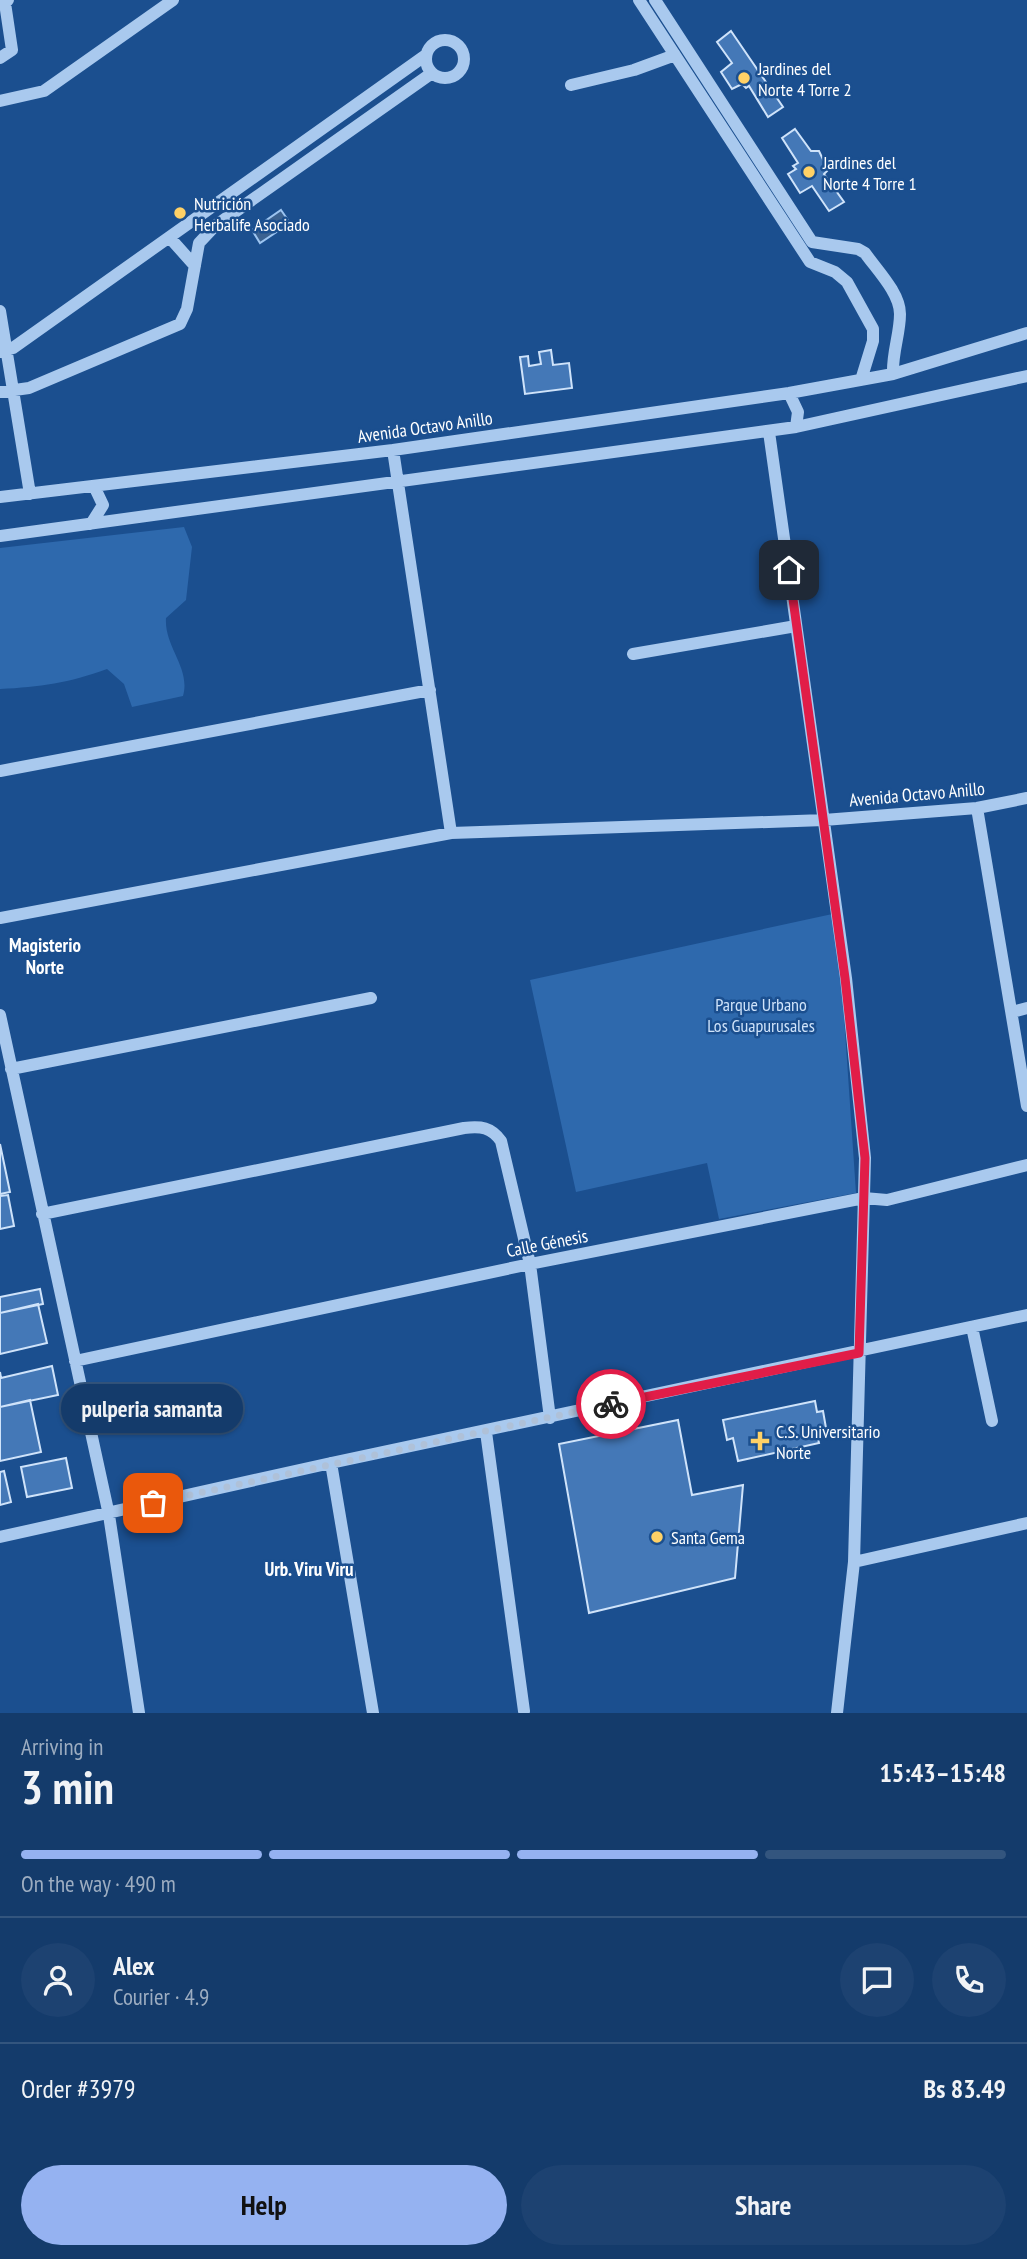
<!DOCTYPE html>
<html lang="en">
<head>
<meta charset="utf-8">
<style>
  body { margin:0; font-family:"PT Sans Narrow",sans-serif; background:#1d4271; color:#f1f3f6; height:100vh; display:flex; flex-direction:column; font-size:26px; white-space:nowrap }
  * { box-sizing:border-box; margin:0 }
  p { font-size:23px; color:#9dadc1 }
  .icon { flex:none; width:38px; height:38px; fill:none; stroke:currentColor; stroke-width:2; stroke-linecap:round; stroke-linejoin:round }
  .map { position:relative; height:1713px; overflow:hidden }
  .side { display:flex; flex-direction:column; background:#143b6b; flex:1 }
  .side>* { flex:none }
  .pin { position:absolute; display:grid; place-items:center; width:60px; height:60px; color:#fff; margin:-30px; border-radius:14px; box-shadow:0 4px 10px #0006 }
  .courier { position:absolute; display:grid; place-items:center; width:70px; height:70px; margin:-35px; border:5px solid #e11d48; border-radius:50%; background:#fff; color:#222; box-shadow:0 2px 9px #0007 }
  .bubble { position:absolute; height:49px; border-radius:24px; background:#143b6b; box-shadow:0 2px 5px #0004,0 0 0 2px #33557e; font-size:23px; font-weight:700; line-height:49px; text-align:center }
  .headline em { font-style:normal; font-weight:700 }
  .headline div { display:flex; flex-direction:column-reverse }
  .headline { display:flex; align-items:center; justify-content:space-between; height:119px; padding:0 21px }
  h1 { font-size:46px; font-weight:700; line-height:52px }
  .bar { display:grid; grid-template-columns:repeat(4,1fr); gap:10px 7px; align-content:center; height:84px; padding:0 21px }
  .bar i { height:9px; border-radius:5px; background:#33557e }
  .bar .on { background:#95b2f1 }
  .bar p { grid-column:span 4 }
  .line { display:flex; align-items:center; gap:18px; padding:0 21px; border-top:2px solid #33557e }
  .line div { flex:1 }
  .round { display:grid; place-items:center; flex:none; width:74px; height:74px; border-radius:37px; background:#1d4271 }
  .action { display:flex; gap:14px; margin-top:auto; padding:14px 21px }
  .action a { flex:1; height:80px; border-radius:42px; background:#95b2f1; color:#111; font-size:28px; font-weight:700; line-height:80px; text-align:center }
  .action a+a { background:#1d4271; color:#f1f3f6 }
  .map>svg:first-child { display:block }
  .green { fill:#2e69ad }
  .water { fill:#3c6290; stroke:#9cc4f0; stroke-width:2 }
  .building { fill:#4478b7; stroke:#cfe3fa; stroke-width:2 }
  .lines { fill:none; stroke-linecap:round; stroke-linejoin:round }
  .minor { stroke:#a9c9ee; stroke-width:12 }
  .done { stroke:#afc1d8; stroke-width:7; stroke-dasharray:0 12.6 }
  .route { stroke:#e11d48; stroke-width:9 }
  .poi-dot { fill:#ffd166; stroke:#1b4f8f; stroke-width:2.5 }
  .labels { text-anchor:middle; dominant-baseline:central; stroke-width:5; stroke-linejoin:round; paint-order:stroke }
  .poi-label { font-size:18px; fill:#fff; stroke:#1b4f8f; text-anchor:start }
  .street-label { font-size:18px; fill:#fff; stroke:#1b4f8f }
  .park-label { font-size:18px; fill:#cfe3fa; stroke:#1b4f8f }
  .neighbourhood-label { font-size:19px; font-weight:bold; fill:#fff; stroke:#1b4f8f }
</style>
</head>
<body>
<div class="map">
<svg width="1027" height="1713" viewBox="0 0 1027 1713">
  <rect width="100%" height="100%" fill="#1b4f8f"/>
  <path class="green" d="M184,527L192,547L186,600L166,618C164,647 191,668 183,696L132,707L124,684L107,669C69,683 40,687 0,689V548Z
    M837,913L856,1193L719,1219L707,1163L576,1192L530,980Z"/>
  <path class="water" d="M281,210L290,223L260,243L252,230Z"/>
  <path class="building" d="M731,31L783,107L768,117L749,86L746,88L742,84L732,89L721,72L732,63L717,42Z
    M795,129L811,151H819L828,170L824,174L844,202L829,211L812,186L800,193L788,174L796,169L793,166L798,163L782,138Z
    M551,350L553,365L569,363L572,388L525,394L520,357L528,356L529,366L541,364L539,352Z
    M0,1144L10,1192L0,1194Z
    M8,1195L14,1226L0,1229V1196Z
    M40,1289L43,1304L0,1313V1297Z
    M38,1304L47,1343L0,1354V1313Z
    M52,1366L58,1395L0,1407V1372L1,1378Z
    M30,1400L41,1452L0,1461V1407Z
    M815,1401L817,1412L823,1411L826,1428L816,1430L819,1443L738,1461L733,1438L727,1440L723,1420Z
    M678,1420L692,1495L743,1485L735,1578L589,1613L559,1444Z
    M66,1458L72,1488L27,1497L21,1467Z
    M4,1471L11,1502L0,1505V1472Z"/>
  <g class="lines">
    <path class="minor" d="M639,0L810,262L835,272L847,282L873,329V341L861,380
      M655,0L812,242L858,249L865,253C877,270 900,293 900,314C900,334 892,353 893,374
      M426 59a19 19 0 1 1 38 0a19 19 0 1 1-38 0Z
      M0,58L12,50L5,3L8,0
      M571,85L634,70L675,55
      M0,101L44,91L173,0
      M170,238L195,266
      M0,311L30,494
      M0,352L13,348L426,55
      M0,392L29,388L180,324L187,309L199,243L215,226L432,73
      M796,427L1027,376
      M769,432L846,978L865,1158L854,1562L837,1713
      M393,450L451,833
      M0,497L393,450L789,393L893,374L1027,333
      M91,524L103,505L94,486
      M0,536L796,427L798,412L789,393
      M633,654L796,626
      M0,771L430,690
      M977,808L1027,1106
      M0,918L451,833L824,820L977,808L1027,798
      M1012,1012L1027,1008
      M0,1015L109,1515L139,1713
      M11,1069L371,998
      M42,1214L464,1128C481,1126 491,1127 501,1141L530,1264L550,1418
      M972,1327L992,1421
      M75,1361L530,1264L864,1198L887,1200L1027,1165
      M486,1432L524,1711
      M331,1463L373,1713
      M0,1537L331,1463L1027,1315
      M854,1562L1027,1523"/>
  </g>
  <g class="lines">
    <path class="done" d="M153,1503L611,1404"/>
    <path class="route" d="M611,1404L859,1353L865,1158L845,978L789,570"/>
  </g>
  <g class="poi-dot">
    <circle cx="744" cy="78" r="7"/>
    <circle cx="809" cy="172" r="7"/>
    <circle cx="180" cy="213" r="7"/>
    <path d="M756.5 1430.5h7v7h7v7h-7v7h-7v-7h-7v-7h7z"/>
    <circle cx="657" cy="1537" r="7"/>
  </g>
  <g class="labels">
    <g class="poi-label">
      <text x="758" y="68">Jardines del<tspan x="758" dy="21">Norte 4 Torre 2</tspan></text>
      <text x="823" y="162">Jardines del<tspan x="823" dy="21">Norte 4 Torre 1</tspan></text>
      <text x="194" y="203">Nutrición<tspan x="194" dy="21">Herbalife Asociado</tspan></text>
      <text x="776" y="1431">C.S. Universitario<tspan x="776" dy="21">Norte</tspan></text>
      <text x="671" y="1537">Santa Gema</text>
    </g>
    <g class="street-label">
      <text transform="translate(425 427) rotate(-8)">Avenida Octavo Anillo</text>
      <text transform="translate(917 794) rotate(-5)">Avenida Octavo Anillo</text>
      <text transform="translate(547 1243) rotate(-11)">Calle Génesis</text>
    </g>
    <g class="park-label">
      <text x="761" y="1004">Parque Urbano<tspan x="761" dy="21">Los Guapurusales</tspan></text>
    </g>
    <g class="neighbourhood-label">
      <text x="45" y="945">Magisterio<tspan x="45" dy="22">Norte</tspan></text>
      <text x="309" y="1569">Urb. Viru Viru</text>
    </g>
  </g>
</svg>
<div class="pin" style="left:153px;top:1503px;background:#ea580c"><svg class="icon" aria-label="bag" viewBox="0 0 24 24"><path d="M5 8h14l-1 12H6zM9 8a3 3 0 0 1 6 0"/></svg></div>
<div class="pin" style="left:789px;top:570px;background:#1f2937"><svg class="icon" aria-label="home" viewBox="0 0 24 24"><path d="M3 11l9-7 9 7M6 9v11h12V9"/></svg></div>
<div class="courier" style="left:611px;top:1404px"><svg class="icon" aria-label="bike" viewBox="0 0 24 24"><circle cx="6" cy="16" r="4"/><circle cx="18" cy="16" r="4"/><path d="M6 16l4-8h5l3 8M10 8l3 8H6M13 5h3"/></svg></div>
<div class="bubble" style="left:61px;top:1384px;width:182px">pulperia samanta</div>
</div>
<section class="side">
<div class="headline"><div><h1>3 min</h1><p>Arriving in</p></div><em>15:43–15:48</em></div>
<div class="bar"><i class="on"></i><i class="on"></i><i class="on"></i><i></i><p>On the way · 490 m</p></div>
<div class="line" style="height:126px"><a class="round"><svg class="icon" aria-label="person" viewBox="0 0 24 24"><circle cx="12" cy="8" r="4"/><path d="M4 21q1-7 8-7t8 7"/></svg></a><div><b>Alex</b><p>Courier · 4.9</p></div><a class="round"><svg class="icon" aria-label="chat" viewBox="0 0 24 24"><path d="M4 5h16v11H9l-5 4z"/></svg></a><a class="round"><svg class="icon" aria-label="phone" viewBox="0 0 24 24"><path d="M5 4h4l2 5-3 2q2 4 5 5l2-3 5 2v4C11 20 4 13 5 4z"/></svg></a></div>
<div class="line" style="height:91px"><div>Order #3979</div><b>Bs 83.49</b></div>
<div class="action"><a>Help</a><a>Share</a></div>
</section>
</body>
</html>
